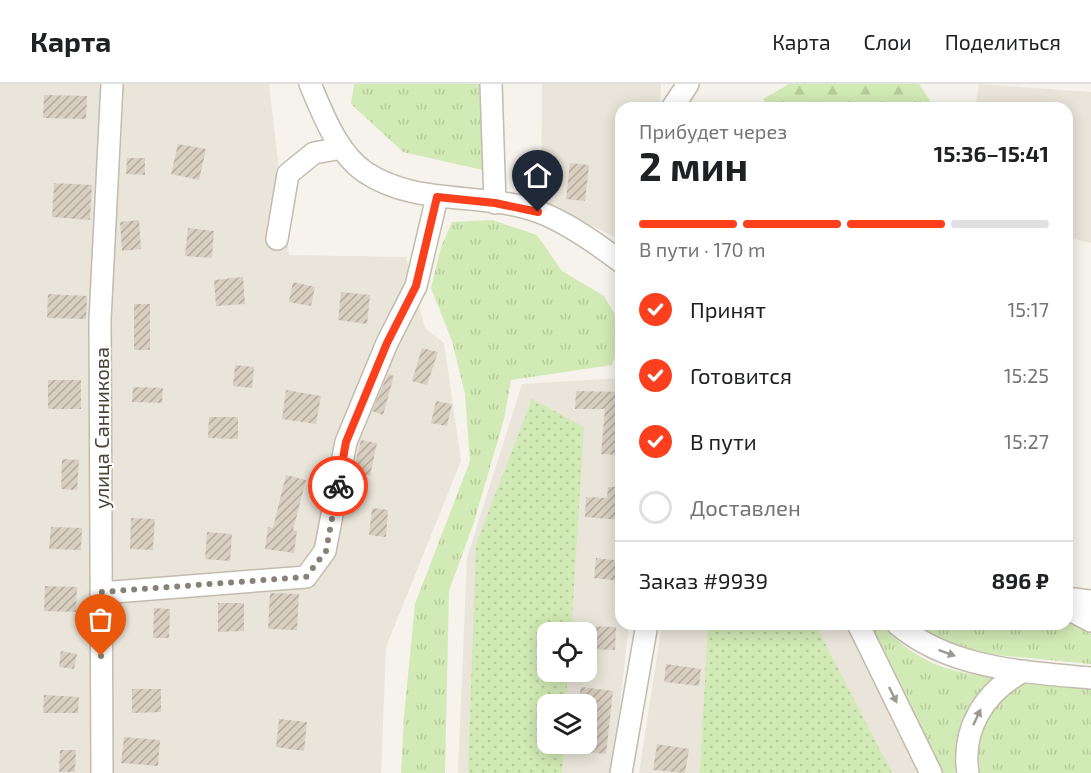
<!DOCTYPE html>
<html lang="ru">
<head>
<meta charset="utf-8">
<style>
  body { margin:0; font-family:"Exo 2",sans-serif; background:#f6f6f6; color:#202124; height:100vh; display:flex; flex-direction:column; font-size:22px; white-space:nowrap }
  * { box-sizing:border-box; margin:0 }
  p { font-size:20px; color:#757577 }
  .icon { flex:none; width:33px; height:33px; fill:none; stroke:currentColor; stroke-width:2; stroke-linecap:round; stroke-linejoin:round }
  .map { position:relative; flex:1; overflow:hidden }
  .side { position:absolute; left:615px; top:18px; width:458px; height:528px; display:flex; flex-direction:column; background:#fff; border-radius:18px; box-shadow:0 3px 15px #0003 }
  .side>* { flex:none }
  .buttons { position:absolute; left:537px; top:538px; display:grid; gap:12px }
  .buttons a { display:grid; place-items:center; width:60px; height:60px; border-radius:12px; background:#fff; box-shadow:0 3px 15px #0003; font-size:30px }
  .pin { position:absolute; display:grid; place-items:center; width:51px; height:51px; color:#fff; margin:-62px -26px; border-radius:50% 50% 50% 0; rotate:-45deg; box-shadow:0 0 6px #0007 }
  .pin .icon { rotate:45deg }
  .courier { position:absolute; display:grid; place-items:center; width:60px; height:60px; margin:-30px; border:4px solid #fc3f1d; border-radius:50%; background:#fff; color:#222; box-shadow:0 2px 8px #0007 }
  .headline em { font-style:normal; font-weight:700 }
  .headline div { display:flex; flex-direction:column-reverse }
  .headline { display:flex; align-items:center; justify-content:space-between; height:102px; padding:0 24px }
  h1 { font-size:39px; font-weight:700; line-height:45px }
  .bar { display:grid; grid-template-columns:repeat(4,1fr); gap:9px 6px; align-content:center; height:72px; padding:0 24px }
  .bar i { height:8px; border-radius:4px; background:#e0e0e0 }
  .bar .current { background:#fc3f1d }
  .bar p { grid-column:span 4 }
  .line { display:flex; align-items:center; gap:15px; padding:0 24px; border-top:2px solid #e0e0e0 }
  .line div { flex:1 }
  ol { padding:0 24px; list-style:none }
  li { display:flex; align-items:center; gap:18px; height:66px }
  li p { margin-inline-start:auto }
  li .icon { padding:6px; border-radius:50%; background:#fc3f1d; color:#fff; stroke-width:4 }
  li:last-child { color:#757577 }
  li i { width:33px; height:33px; border:3px solid #e0e0e0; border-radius:50% }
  header { display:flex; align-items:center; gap:36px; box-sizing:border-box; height:84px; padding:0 30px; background:#fff; border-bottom:2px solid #e0e0e0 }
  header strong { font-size:28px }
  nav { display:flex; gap:33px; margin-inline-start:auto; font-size:21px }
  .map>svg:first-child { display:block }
  .residential { fill:#eae5da; fill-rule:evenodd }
  .grass { fill:url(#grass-tufts) }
  .forest { fill:url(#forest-firs) }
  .garden { fill:url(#garden-dots) }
  .building { fill:url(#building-hatch) }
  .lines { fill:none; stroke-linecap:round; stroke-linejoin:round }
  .minor-casing { stroke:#c2bbae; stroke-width:24 }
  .minor { stroke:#fff; stroke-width:21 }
  .oneway { fill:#9c9892 }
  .done { stroke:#878178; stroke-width:6; stroke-dasharray:0 10.8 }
  .route { stroke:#fc3f1d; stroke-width:8 }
  .labels { text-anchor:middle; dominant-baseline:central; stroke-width:4.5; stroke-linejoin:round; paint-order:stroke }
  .street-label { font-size:20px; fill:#4b4439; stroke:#fff }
</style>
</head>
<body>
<header>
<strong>Карта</strong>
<nav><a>Карта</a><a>Слои</a><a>Поделиться</a></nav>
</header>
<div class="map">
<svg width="1091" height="689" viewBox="0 0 1091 689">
  <defs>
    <pattern id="grass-tufts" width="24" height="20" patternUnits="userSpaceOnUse" patternTransform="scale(1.5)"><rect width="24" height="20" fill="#d2eab5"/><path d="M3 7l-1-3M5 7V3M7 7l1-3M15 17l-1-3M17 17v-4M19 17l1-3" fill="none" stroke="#b6ca9c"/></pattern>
    <pattern id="forest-firs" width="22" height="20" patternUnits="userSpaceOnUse" patternTransform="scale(1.5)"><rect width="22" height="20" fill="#d2eab5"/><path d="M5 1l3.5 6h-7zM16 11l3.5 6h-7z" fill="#b6ca9c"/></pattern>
    <pattern id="garden-dots" width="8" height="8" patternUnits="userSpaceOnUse" patternTransform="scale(1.5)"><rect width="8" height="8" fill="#d2eab5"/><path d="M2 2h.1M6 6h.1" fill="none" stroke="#b6ca9c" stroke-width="1.8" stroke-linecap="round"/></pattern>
    <pattern id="building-hatch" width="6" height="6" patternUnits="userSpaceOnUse" patternTransform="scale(1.5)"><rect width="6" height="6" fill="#d8cfc1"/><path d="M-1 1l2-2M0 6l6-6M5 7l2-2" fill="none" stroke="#b1aa9e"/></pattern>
  </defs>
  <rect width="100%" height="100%" fill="#f6f3ec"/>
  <path class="residential" d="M0,0H269L289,171L406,173L425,244L444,259L461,377L386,563L381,689H0Z
    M542,0H661L660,24H621V152L617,154L541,117Z
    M979,0L1091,8V159L1067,153L1066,24H975Z
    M621,294V540H629L612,689H458L467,474L522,300ZM548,549H586V588H548ZM548,621H586V660H548Z
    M662,540H846L918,689H639Z"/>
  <path class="grass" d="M354,0H479L483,86L403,68L351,20Z
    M492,136L537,151L562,187L604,212L621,241V256L612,281L511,296L504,335L474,438L449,507L445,689H401L404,632L415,520L470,377L465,310L452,257L431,204L441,163L452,138Z
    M1067,538L1091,550V580L976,569L941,558L916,540Z
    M865,540H879C921,579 938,585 993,594L972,617L958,653L955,689H942Z
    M1047,597L1091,603V689H976C976,654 984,617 1019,599C1026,596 1039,597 1047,597Z"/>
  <path class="forest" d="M789,0H919L932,20L919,24L769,23L763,15Z"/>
  <path class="garden" d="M532,315L584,343L571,549H548V588H568L566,621H548V660H564L562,689H468L476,460Z
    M708,540H815L892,689H700Z"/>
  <path class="building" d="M44,11L87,12L86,35L43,34Z
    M178,60L206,65L199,96L171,90Z
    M127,74H145V91L126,90Z
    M570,79L589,81L585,117L566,115Z
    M54,99L92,101L90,136L52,133Z
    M139,136L141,165L122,167L120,138Z
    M188,144L214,147L212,174L185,172Z
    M243,193L245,220L216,222L214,196Z
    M293,198L315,203L311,222L289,218Z
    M341,208L370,211L367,240L338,236Z
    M48,210L87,212L86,235L47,234Z
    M134,220H150V266H134Z
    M422,264L438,268L427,301L412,297Z
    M235,281L254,283L252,304L233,302Z
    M388,290L394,292L383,331L372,327Z
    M48,296H81V325H48Z
    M133,303L163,304L162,319L132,318Z
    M286,306L321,312L316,340L282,335Z
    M576,307L621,308V371L601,370L605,325H575Z
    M436,317L452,320L447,342L431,339Z
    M209,333H238V355L208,354Z
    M361,356L377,359L370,392L353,388Z
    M62,375L79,376L77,406L61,405Z
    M286,391L306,396L293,446L297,447L294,469L265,465L268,443L273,444Z
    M608,403H621V436L585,433L586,413L607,414Z
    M372,424L388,426L386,453L369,451Z
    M131,434L155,435L153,466L130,465Z
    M51,443L82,444L81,466L49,465Z
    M207,448L232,450L230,477L205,475Z
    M596,474L621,477V497L594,494Z
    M45,502L77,503L76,528L44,527Z
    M270,509L299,510L297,546L268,545Z
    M218,519H244V547L218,548Z
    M154,524L170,525L169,554H153Z
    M586,542L616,543L615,566L586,565Z
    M61,567L77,570L74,585L59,583Z
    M666,580L701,585L699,602L664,598Z
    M581,603L613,607L606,670L586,668V621H578Z
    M132,605H161V628L132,629Z
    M44,611L79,613L78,629H43Z
    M279,635L307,638L304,667L276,663Z
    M124,653L160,656L158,682L121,679Z
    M657,660L689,665L685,689L653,686Z
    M60,666H76L75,688H59Z"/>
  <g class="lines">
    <defs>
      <path id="minor" d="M310,0C323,30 337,69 365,88C417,123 483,107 539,128C568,139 596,159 621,178
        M491,0L495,119
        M672,24L688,0
        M277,155L288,90L314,69L342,64
        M101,509L306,493L325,467L346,358L387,259L416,202L437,113
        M1066,514L1091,517
        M1066,524L1091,537
        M858,540L931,689
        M897,540C950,585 1025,588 1091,594
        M102,689L100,236L112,0
        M621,689L647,540
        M968,689C961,645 985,607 1024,587"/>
    </defs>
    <use href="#minor" class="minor-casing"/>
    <use href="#minor" class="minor"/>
  </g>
  <defs><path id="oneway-solid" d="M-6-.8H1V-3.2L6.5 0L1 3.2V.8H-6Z" transform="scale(1.5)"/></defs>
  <g class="oneway">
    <use href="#oneway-solid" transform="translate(947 569) rotate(20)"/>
    <use href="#oneway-solid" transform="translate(893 611) rotate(64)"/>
    <use href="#oneway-solid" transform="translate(977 633) rotate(-65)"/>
  </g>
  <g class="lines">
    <path class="done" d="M101,572V508L306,493L326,467L338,402"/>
    <path class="route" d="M338,402L346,358L387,259L416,202L437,113L495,119L538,128"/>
  </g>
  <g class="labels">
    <g class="street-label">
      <text transform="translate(101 344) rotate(-90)">улица Санникова</text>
    </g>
  </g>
</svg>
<div class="buttons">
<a><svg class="icon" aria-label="locate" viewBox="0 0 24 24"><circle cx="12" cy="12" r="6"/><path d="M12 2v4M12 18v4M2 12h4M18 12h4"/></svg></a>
<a><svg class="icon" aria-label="layers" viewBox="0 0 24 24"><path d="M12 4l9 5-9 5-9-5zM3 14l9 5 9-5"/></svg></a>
</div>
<div class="pin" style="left:101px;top:572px;background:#ea580c"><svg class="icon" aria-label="bag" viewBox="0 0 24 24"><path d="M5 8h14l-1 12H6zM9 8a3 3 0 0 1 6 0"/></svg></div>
<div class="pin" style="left:538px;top:128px;background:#1f2937"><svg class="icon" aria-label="home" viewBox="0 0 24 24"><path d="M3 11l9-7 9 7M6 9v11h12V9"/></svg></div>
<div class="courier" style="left:338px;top:402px"><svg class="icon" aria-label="bike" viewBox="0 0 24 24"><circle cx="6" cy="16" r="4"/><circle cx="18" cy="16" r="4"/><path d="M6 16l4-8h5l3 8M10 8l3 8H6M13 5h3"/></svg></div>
<section class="side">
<div class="headline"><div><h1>2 мин</h1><p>Прибудет через</p></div><em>15:36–15:41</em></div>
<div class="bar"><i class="current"></i><i class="current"></i><i class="current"></i><i></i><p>В пути · 170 m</p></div>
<ol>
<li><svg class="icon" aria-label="check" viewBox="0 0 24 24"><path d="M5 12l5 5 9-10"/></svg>Принят<p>15:17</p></li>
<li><svg class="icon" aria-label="check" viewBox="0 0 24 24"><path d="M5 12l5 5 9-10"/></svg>Готовится<p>15:25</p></li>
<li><svg class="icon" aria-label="check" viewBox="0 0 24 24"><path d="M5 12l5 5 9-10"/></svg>В пути<p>15:27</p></li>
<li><i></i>Доставлен</li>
</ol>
<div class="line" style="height:78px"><div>Заказ #9939</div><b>896 ₽</b></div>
</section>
</div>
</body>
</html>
